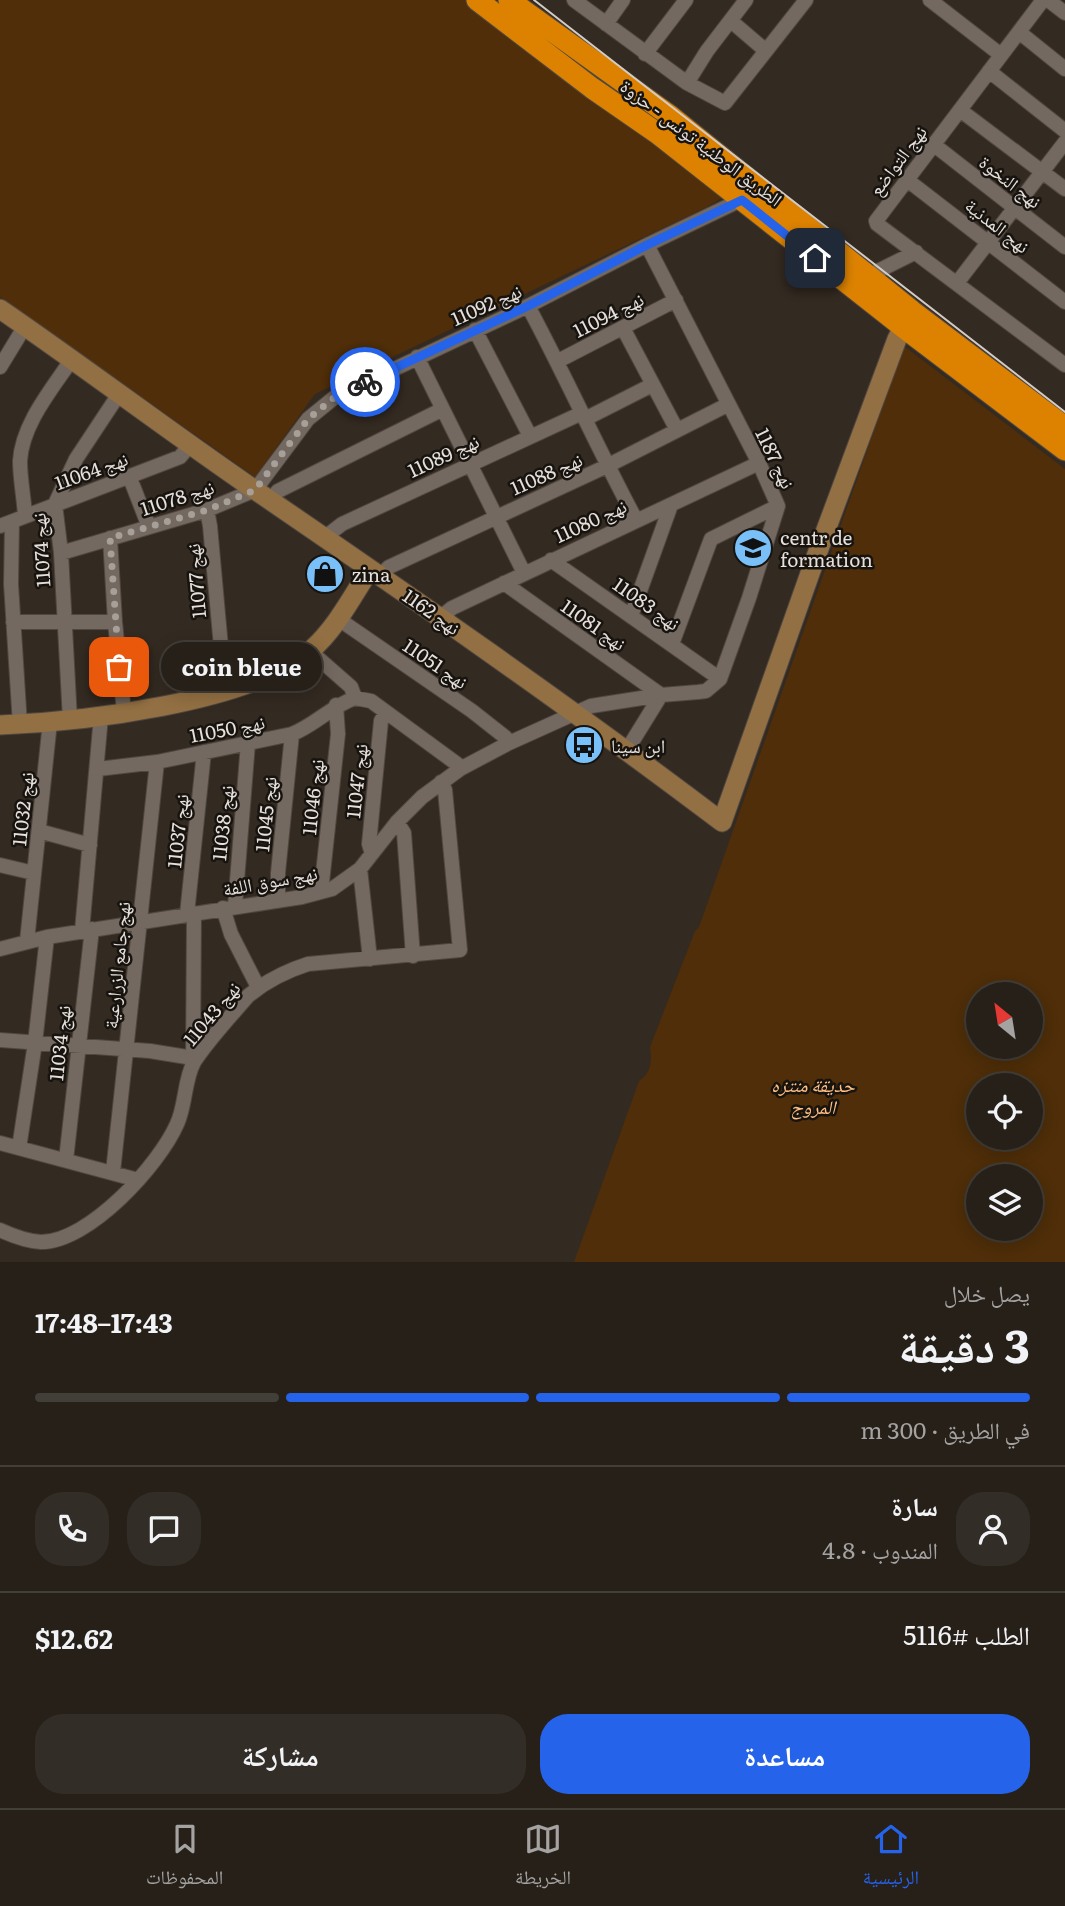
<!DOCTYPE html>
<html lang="ar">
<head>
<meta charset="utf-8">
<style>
  body { margin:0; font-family:Literata,"Noto Naskh Arabic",serif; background:#322d26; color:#f1f3f6; direction:rtl; height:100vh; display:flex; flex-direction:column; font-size:26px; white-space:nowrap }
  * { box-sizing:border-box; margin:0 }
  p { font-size:23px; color:#a4a3a2 }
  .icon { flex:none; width:38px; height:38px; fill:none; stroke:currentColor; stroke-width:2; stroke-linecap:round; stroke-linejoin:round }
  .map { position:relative; height:1262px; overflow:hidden; direction:ltr }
  .details { display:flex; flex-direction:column; background:#262019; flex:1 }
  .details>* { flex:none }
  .needle { width:46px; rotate:330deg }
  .controls { position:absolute; left:966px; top:982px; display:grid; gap:14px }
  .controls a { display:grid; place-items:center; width:77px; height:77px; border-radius:50%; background:#262019; box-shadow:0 4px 18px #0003,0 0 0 2px #423e38; font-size:35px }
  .pin { position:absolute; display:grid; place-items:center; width:60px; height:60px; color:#fff; margin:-30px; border-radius:14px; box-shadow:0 4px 10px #0006 }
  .courier { position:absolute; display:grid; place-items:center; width:70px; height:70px; margin:-35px; border:5px solid #2563eb; border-radius:50%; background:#fff; color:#222; box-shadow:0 2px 9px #0007 }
  .bubble { position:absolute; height:49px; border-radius:24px; background:#262019; box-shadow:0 4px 18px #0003,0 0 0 2px #423e38; font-size:23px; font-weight:700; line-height:49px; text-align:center; direction:rtl }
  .overview em { font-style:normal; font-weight:700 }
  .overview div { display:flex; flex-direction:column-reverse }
  .overview { display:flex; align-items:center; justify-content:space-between; height:119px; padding:0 35px }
  h1 { font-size:46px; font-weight:700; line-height:52px }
  .bar { display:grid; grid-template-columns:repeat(4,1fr); gap:10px 7px; align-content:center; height:84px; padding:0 35px }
  .bar i { height:9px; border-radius:5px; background:#423e38 }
  .bar .current { background:#2563eb }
  .bar p { grid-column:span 4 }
  .line { display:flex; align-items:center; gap:18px; padding:0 35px; border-top:2px solid #423e38 }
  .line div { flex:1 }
  .round { display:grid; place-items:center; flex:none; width:74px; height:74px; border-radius:28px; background:#322d26 }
  .button { display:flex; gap:14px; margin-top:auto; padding:14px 35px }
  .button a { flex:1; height:80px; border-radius:28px; background:#2563eb; color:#fff; font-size:28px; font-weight:700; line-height:80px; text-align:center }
  .button a+a { background:#322d26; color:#f1f3f6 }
  .menu { display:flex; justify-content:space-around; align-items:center; height:98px; border-top:2px solid #423e38; background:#262019; font-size:19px; color:#a4a3a2 }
  .menu a { display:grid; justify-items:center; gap:4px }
  .menu .current { color:#2563eb }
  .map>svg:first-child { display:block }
  .green { fill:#4f2e09; fill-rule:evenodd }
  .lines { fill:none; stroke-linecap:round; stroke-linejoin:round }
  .street-casing { stroke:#504740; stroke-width:16 }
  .secondary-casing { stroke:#504740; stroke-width:21 }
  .highway-casing { stroke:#504740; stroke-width:23 }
  .street { stroke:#746960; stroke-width:14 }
  .secondary { stroke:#937043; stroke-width:19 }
  .highway { stroke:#dc8200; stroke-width:21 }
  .tram { stroke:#d3cbc6; stroke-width:2 }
  .done { stroke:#a7a099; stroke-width:7; stroke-dasharray:0 12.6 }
  .route { stroke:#2563eb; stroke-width:9 }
  .labels { text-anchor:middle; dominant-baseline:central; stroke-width:5; stroke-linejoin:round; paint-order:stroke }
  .street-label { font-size:19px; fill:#e6dfda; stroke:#17130f }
  .poi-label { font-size:19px; fill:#e6dfda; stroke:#17130f; text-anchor:start }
  .park-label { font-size:19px; font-style:italic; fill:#ffbf83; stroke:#17130f }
</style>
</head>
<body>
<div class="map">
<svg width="1065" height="1262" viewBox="0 0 1065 1262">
  <rect width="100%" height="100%" fill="#332a21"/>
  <path class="green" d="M0,0H466L562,76L725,196L707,207L315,394L255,477L0,297Z
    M904,346L1065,469V1262H574L639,1081C651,1073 652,1062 650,1047L695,931L699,927ZM978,994H1031V1046H978ZM978,1085H1031V1138H978ZM978,1176H1031V1228H978Z"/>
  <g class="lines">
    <defs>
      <path id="street" d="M574,0L687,83L725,103L806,0
        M930,0L1001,55
        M1043,0L876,221L877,224L1065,365
        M1048,0L1065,13
        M731,21L766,51
        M606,24L623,0
        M1019,32L1065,69
        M645,54L686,0
        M989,71L1065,131
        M687,83L707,51L746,0
        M960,110L1065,189
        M933,144L1065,247
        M906,179L1065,302
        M870,275L916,252
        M957,283L1065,142
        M528,306C566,377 598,449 636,520
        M623,328L677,430
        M475,330L530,436
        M417,357L524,573
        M558,361L676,300
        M0,367L25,326
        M585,419L652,385
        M130,478L149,527
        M270,500L278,491L441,410
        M207,510L210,526L225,691
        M25,516C24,498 20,479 20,461C22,424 52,389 72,359
        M12,522L11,584L20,725
        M0,526L180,457L191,444
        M110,538L115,622L124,712
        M324,538L342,524L582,413
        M61,553L207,510L255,490L308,419L335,397L528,306L647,245L747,197
        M551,560L720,679
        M380,576L389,567L607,466L727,405
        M504,583L661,695L627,750
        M631,616L671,505
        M441,617L452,608L759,463
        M337,618L472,711L505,737L509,743
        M13,622H115
        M672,644L711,539L778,506
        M310,651L351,687L355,698L371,701L457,764L460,769
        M70,720L61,553L55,504L76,459L119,394
        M98,769L157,762L292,734C315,725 330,707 355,698
        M397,822L404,833L413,956
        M39,831L90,845
        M372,854L369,844L381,721L386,712
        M0,865L34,873
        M360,869L370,959
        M321,892L338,734L336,705
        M278,899V873L292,734
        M235,906L248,743
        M223,908L231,934L258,987
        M187,914L204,752
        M82,931L101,716
        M27,941L50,722
        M0,949L47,937L302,897L332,889L360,869L397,822L422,797L460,769L509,743L591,706L661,695L698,692L706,691L720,679L749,598L778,506L759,463L647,245
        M0,1040L150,1051L193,1058
        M193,1064L194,913
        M0,1143L138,1180
        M19,1148L35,1043L47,937
        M66,1160L92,929
        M113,1172L157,762
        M0,1230C13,1236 26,1241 41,1242C89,1242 159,1165 177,1124C186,1105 184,1080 194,1062C209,1039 230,1017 248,996C266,981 286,971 308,964L460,950L445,790L441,782"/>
      <path id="secondary" d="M0,309C86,368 169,431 255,490C413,598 570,707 722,822L814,562L897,339L910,315
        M0,725C79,722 249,703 310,651C335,630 352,597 370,569"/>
      <path id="highway" d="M477,0L592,88L657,133L903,327L1065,450
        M509,0L669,115L912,311L1065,427"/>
    </defs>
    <use href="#street" class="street-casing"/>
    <use href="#secondary" class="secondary-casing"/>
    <use href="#highway" class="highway-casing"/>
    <use href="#street" class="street"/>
    <use href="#secondary" class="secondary"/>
    <use href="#highway" class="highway"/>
    <path class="tram" d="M534,0L1065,412"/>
  </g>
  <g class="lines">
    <path class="done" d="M119,667L110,538L207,510L255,490L308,419L335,397L365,382"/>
    <path class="route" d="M365,382L528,306L647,245L742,200L815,258"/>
  </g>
  <defs>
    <symbol id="school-disc" viewBox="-11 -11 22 22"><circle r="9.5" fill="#79bff8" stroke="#17130f"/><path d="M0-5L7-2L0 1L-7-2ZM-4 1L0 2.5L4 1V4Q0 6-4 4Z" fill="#111"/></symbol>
    <symbol id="shop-disc" viewBox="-11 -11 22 22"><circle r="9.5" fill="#79bff8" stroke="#17130f"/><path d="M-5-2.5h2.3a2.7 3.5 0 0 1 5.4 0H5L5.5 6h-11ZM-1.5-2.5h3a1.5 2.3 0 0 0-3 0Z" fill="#111"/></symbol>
    <symbol id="bus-disc" viewBox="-11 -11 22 22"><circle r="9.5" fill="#79bff8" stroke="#17130f"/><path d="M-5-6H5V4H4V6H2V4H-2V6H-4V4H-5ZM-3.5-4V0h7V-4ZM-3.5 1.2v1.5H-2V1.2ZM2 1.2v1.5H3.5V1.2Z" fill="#111"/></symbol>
  </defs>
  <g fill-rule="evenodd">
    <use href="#school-disc" x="731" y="526" width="44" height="44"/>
    <use href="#shop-disc" x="303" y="552" width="44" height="44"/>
    <use href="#bus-disc" x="562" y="723" width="44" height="44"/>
  </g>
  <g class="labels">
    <g class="street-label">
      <text transform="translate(702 142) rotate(37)">الطريق الوطنية تونس - حزوة</text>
      <text transform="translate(897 160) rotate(-53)">نهج التواضع</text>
      <text transform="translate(1011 181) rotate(38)">نهج النخوة</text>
      <text transform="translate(998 225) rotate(38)">نهج المدنية</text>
      <text transform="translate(486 304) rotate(-24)">نهج 11092</text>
      <text transform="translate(608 314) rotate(-27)">نهج 11094</text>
      <text transform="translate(443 455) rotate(-25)">نهج 11089</text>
      <text transform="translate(776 458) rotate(64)">نهج 1187</text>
      <text transform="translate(91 470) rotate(-20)">نهج 11064</text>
      <text transform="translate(546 473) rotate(-24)">نهج 11088</text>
      <text transform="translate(177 497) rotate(-18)">نهج 11078</text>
      <text transform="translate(590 520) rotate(-25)">نهج 11080</text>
      <text transform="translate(40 550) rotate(-94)">نهج 11074</text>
      <text transform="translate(195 581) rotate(-95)">نهج 11077</text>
      <text transform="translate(647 603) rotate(35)">نهج 11083</text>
      <text transform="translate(432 611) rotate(35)">نهج 1162</text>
      <text transform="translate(594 624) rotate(35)">نهج 11081</text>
      <text transform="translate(436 663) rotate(34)">نهج 11051</text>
      <text transform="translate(227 728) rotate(-11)">نهج 11050</text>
      <text transform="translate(356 781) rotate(-84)">نهج 11047</text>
      <text transform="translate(312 797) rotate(-84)">نهج 11046</text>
      <text transform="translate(22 809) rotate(-84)">نهج 11032</text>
      <text transform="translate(265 814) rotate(-84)">نهج 11045</text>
      <text transform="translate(222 823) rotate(-84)">نهج 11038</text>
      <text transform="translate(177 831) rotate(-84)">نهج 11037</text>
      <text transform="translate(270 880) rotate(-10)">نهج سوق اللفة</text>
      <text transform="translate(116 965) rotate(-84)">نهج جامع الزرارعية</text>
      <text transform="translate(211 1013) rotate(-50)">نهج 11043</text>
      <text transform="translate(59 1043) rotate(-84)">نهج 11034</text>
    </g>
    <g class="poi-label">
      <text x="780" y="537">centr de<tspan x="780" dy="22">formation</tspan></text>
      <text x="352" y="574">zina</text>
      <text x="611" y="745">ابن سينا</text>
    </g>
    <g class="park-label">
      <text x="813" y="1084">حديقة منتزه<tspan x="813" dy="22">المروج</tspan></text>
    </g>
  </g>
</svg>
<div class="controls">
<a><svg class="needle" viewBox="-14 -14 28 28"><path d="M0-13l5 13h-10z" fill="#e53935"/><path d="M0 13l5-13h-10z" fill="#a4a3a2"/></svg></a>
<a><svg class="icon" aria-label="locate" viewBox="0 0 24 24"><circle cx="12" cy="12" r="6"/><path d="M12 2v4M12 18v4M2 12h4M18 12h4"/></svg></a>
<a><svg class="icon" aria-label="layers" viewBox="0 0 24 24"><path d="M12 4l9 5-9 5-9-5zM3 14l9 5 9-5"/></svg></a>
</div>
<div class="pin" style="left:119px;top:667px;background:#ea580c"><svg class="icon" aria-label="bag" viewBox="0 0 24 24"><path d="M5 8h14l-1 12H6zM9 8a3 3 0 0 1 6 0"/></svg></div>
<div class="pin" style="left:815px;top:258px;background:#1f2937"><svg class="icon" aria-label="home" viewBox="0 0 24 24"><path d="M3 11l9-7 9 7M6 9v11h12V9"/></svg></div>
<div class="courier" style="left:365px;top:382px"><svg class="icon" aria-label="bike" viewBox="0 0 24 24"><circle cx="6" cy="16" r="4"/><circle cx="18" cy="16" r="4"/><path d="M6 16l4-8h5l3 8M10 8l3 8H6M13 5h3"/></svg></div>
<div class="bubble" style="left:161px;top:642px;width:161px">coin bleue</div>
</div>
<section class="details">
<div class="overview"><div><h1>3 دقيقة</h1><p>يصل خلال</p></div><em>17:43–17:48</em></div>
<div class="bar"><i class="current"></i><i class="current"></i><i class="current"></i><i></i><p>في الطريق · 300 m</p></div>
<div class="line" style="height:126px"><a class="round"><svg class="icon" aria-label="person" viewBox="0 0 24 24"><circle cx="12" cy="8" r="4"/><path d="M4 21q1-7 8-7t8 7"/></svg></a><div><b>سارة</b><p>المندوب · 4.8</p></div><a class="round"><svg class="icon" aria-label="chat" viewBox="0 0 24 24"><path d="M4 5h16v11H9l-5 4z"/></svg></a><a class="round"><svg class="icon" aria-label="phone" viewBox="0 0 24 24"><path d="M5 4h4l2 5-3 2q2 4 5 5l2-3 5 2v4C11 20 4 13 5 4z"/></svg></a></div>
<div class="line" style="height:91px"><div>الطلب #5116</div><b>$12.62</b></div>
<div class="button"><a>مساعدة</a><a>مشاركة</a></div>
</section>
<nav class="menu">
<a class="current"><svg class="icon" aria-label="home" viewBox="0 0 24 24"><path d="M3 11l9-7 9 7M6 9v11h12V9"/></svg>الرئيسية</a>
<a><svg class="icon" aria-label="map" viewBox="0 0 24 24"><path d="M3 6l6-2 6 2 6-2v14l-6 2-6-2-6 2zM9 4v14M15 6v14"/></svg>الخريطة</a>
<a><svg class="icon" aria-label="saved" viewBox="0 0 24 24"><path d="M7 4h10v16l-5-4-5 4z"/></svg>المحفوظات</a>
</nav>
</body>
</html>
